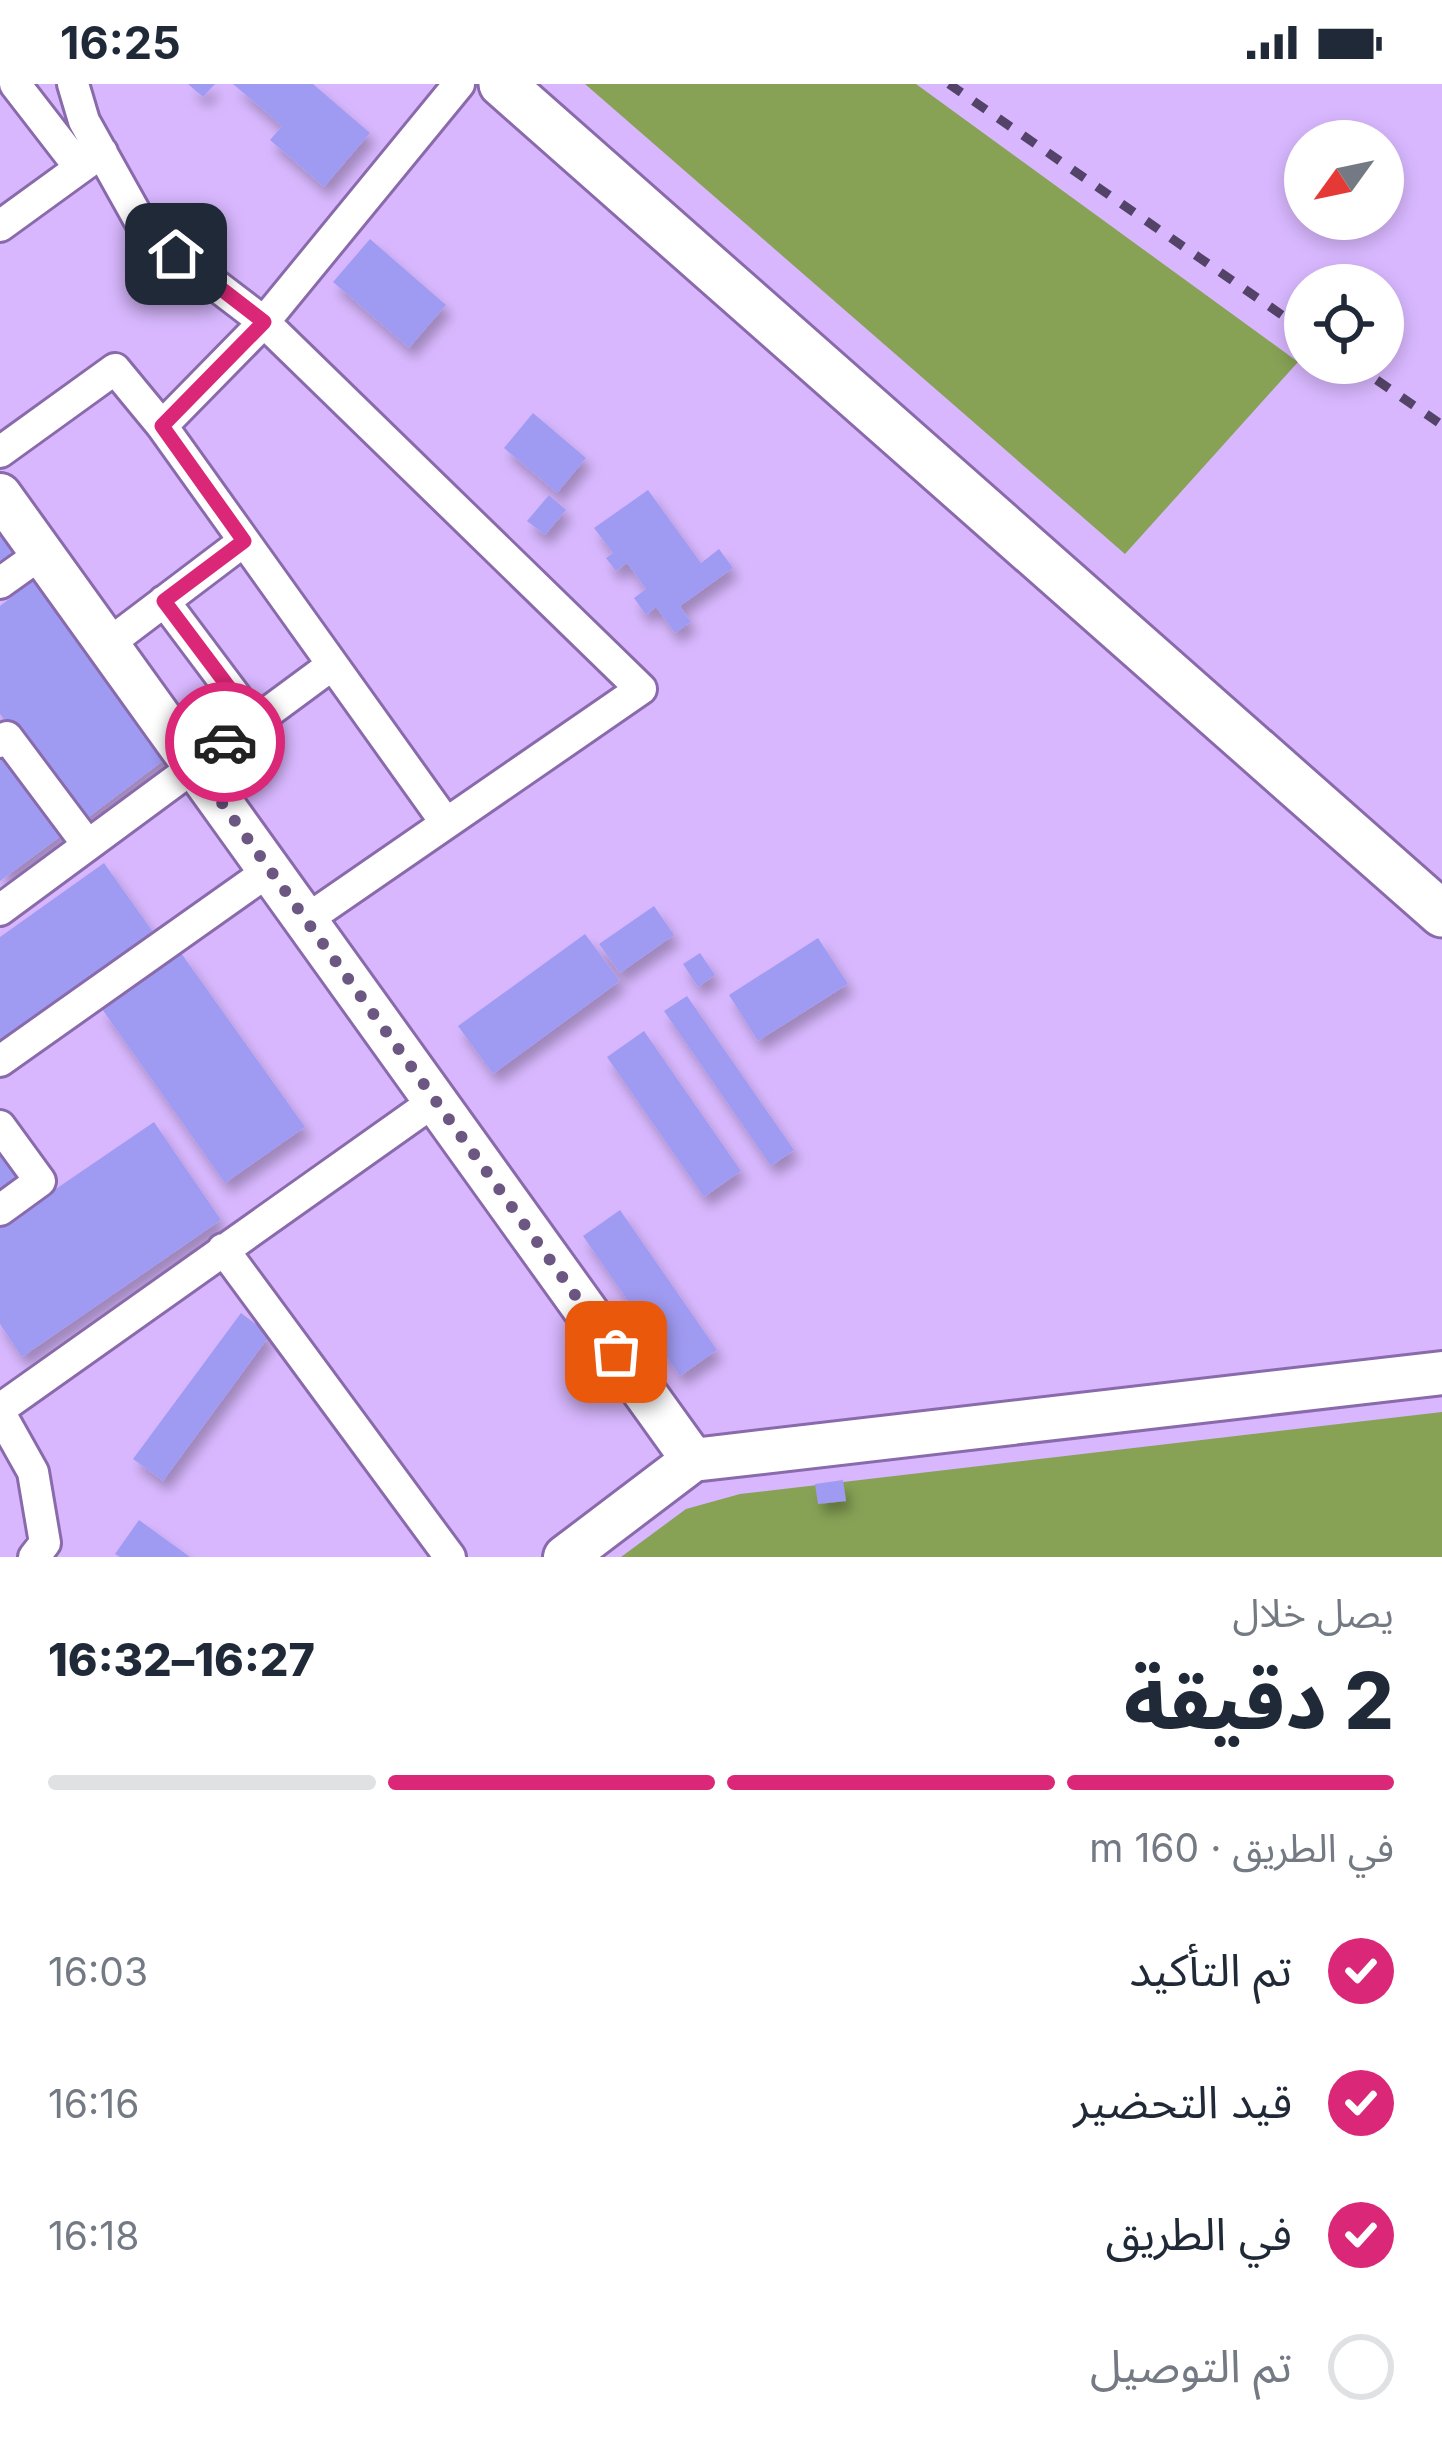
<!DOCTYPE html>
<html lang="ar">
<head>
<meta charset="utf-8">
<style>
  body { margin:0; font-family:Inter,"Noto Sans Arabic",sans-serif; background:#f2f2f3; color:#1f2937; direction:rtl; height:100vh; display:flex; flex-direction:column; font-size:45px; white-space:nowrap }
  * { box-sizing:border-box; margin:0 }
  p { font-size:39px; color:#747a83 }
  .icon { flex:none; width:66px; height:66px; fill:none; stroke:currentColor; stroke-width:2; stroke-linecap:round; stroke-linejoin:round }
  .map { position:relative; height:1473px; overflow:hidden; direction:ltr }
  .panel { display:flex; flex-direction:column; background:#fff; flex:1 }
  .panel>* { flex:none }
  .needle { width:78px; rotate:237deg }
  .controls { position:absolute; left:1284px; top:36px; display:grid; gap:24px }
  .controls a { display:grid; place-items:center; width:120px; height:120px; border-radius:50%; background:#fff; box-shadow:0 6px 18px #0003; font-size:60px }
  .pin { position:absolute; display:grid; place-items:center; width:102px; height:102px; color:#fff; margin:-51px; border-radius:24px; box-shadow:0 6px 18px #0006 }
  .courier { position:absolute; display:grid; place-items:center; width:120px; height:120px; margin:-60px; border:9px solid #db2777; border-radius:50%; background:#fff; color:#222; box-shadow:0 3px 15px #0007 }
  .summary em { font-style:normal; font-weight:800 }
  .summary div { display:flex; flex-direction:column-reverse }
  .summary { display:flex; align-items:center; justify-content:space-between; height:204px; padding:0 48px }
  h1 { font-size:78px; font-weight:800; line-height:90px }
  .bar { display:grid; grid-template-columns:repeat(4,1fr); gap:18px 12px; align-content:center; height:144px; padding:0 48px }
  .bar i { height:15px; border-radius:9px; background:#e0e1e3 }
  .bar .selected { background:#db2777 }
  .bar p { grid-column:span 4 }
  ol { padding:0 48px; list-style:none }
  li { display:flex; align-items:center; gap:36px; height:132px }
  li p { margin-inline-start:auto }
  li .icon { padding:12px; border-radius:50%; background:#db2777; color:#fff; stroke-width:4 }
  li:last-child { color:#747a83 }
  li i { width:66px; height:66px; border:6px solid #e0e1e3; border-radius:50% }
  .status { display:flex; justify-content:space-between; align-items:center; height:84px; padding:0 60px; background:#fff; direction:ltr }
  .status svg { height:33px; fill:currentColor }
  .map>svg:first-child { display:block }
  .green { fill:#87a255 }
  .building { fill:#a09bf2; filter:url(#shadow) }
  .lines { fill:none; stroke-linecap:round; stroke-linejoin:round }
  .street-casing { stroke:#896aab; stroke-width:36 }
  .secondary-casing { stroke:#896aab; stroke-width:48 }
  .primary-casing { stroke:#896aab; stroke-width:51 }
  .street { stroke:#fff; stroke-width:30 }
  .secondary { stroke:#fff; stroke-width:42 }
  .primary { stroke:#fff; stroke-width:45 }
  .rail { stroke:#544368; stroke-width:9; stroke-dasharray:15 15; stroke-linecap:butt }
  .done { stroke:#6b5782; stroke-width:12; stroke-dasharray:0 21.6 }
  .route { stroke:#db2777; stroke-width:15 }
</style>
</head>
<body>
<div class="status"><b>16:25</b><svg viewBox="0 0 49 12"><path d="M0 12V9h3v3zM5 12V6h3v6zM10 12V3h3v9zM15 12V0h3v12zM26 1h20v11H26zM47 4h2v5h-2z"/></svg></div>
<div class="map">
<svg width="1442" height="1473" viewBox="0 0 1442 1473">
  <defs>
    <filter id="shadow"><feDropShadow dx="5.5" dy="10" stdDeviation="6" flood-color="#0004"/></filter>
  </defs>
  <rect width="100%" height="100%" fill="#d8b7fe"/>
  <path class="green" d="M585,0H916L1298,278L1125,470Z
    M1442,1328V1473H621L686,1425L740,1410Z"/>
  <path class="building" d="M188,0H215L203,13Z
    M233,0H313L370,49L324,103L270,56L282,42Z
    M370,155L446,221L409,264L333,198Z
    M533,329L586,374L557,409L504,364Z
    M648,406L701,479L719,465L733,484L680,522L691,538L675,549L656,523L646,531L634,514L646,505L627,479L616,487L606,474L613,469L594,444Z
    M549,411L566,426L545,451L527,437Z
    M0,444L21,476L0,490Z
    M35,495L168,673L82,738L0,630V522Z
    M9,665L69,746L0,797V672Z
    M104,779L158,855L0,967V853Z
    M654,822L674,851L620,889L599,860Z
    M585,850L620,897L493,990L458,942Z
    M818,854L848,900L758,957L729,911Z
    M181,869L305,1043L225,1099L102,925Z
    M700,869L715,891L698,903L683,880Z
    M687,912L794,1066L771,1082L664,927Z
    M644,947L741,1087L704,1113L607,973Z
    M154,1038L221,1136L22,1273L0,1240V1143Z
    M0,1058L27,1096L0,1116Z
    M620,1126L717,1266L680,1292L583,1152Z
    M241,1229L270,1251L163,1397L133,1375Z
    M843,1396L846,1417L818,1420L815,1400Z
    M139,1436L190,1473H120L115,1470Z"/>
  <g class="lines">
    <defs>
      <path id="street" d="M15,0L80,84
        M73,0L84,37L146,148L264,238L641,605L306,836
        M0,142L102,68
        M162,342L264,238L459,0
        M0,368L115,285L162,342L446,739
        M0,499L42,469
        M164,517L254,637
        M108,560L244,457
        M0,658L7,653L87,760
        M0,826L332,581
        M0,977L270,786
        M0,1042L40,1097L0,1126
        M223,1165L450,1473
        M0,1325L436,1016
        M0,1329L33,1388L45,1459L34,1473"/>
      <path id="secondary" d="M0,411L693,1376
        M565,1473L693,1376L1442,1289"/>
      <path id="primary" d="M502,0L1442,830"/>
    </defs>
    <use href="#street" class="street-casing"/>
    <use href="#secondary" class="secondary-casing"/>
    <use href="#primary" class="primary-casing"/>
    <use href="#street" class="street"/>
    <use href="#secondary" class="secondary"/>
    <use href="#primary" class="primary"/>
    <path class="rail" d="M949,0L1305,247
      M1352,279L1442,341"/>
  </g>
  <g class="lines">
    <path class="done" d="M225,658L194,680L616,1268"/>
    <path class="route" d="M176,170L264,238L162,342L244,457L164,517L254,637L225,658"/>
  </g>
</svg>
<div class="controls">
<a><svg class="needle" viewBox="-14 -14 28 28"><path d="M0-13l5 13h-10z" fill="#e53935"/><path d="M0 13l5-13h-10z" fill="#747a83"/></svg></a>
<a><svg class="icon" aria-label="locate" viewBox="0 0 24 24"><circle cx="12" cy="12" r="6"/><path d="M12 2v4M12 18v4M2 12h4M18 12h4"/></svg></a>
</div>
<div class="pin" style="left:616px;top:1268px;background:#ea580c"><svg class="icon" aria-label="bag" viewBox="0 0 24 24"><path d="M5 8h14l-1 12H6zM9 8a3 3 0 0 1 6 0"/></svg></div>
<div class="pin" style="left:176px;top:170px;background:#1f2937"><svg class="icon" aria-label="home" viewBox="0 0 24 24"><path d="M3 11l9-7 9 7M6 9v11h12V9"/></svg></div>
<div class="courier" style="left:225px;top:658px"><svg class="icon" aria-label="car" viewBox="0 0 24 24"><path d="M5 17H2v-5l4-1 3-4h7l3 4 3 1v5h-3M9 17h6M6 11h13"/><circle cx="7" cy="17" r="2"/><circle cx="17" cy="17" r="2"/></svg></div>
</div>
<section class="panel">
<div class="summary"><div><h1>2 دقيقة</h1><p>يصل خلال</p></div><em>16:27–16:32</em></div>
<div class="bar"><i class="selected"></i><i class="selected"></i><i class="selected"></i><i></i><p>في الطريق · 160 m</p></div>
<ol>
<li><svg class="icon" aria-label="check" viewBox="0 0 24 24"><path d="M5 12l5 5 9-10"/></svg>تم التأكيد<p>16:03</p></li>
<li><svg class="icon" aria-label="check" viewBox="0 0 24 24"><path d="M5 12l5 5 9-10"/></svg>قيد التحضير<p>16:16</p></li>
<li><svg class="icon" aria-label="check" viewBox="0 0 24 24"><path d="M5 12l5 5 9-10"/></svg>في الطريق<p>16:18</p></li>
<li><i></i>تم التوصيل</li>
</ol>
</section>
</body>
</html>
